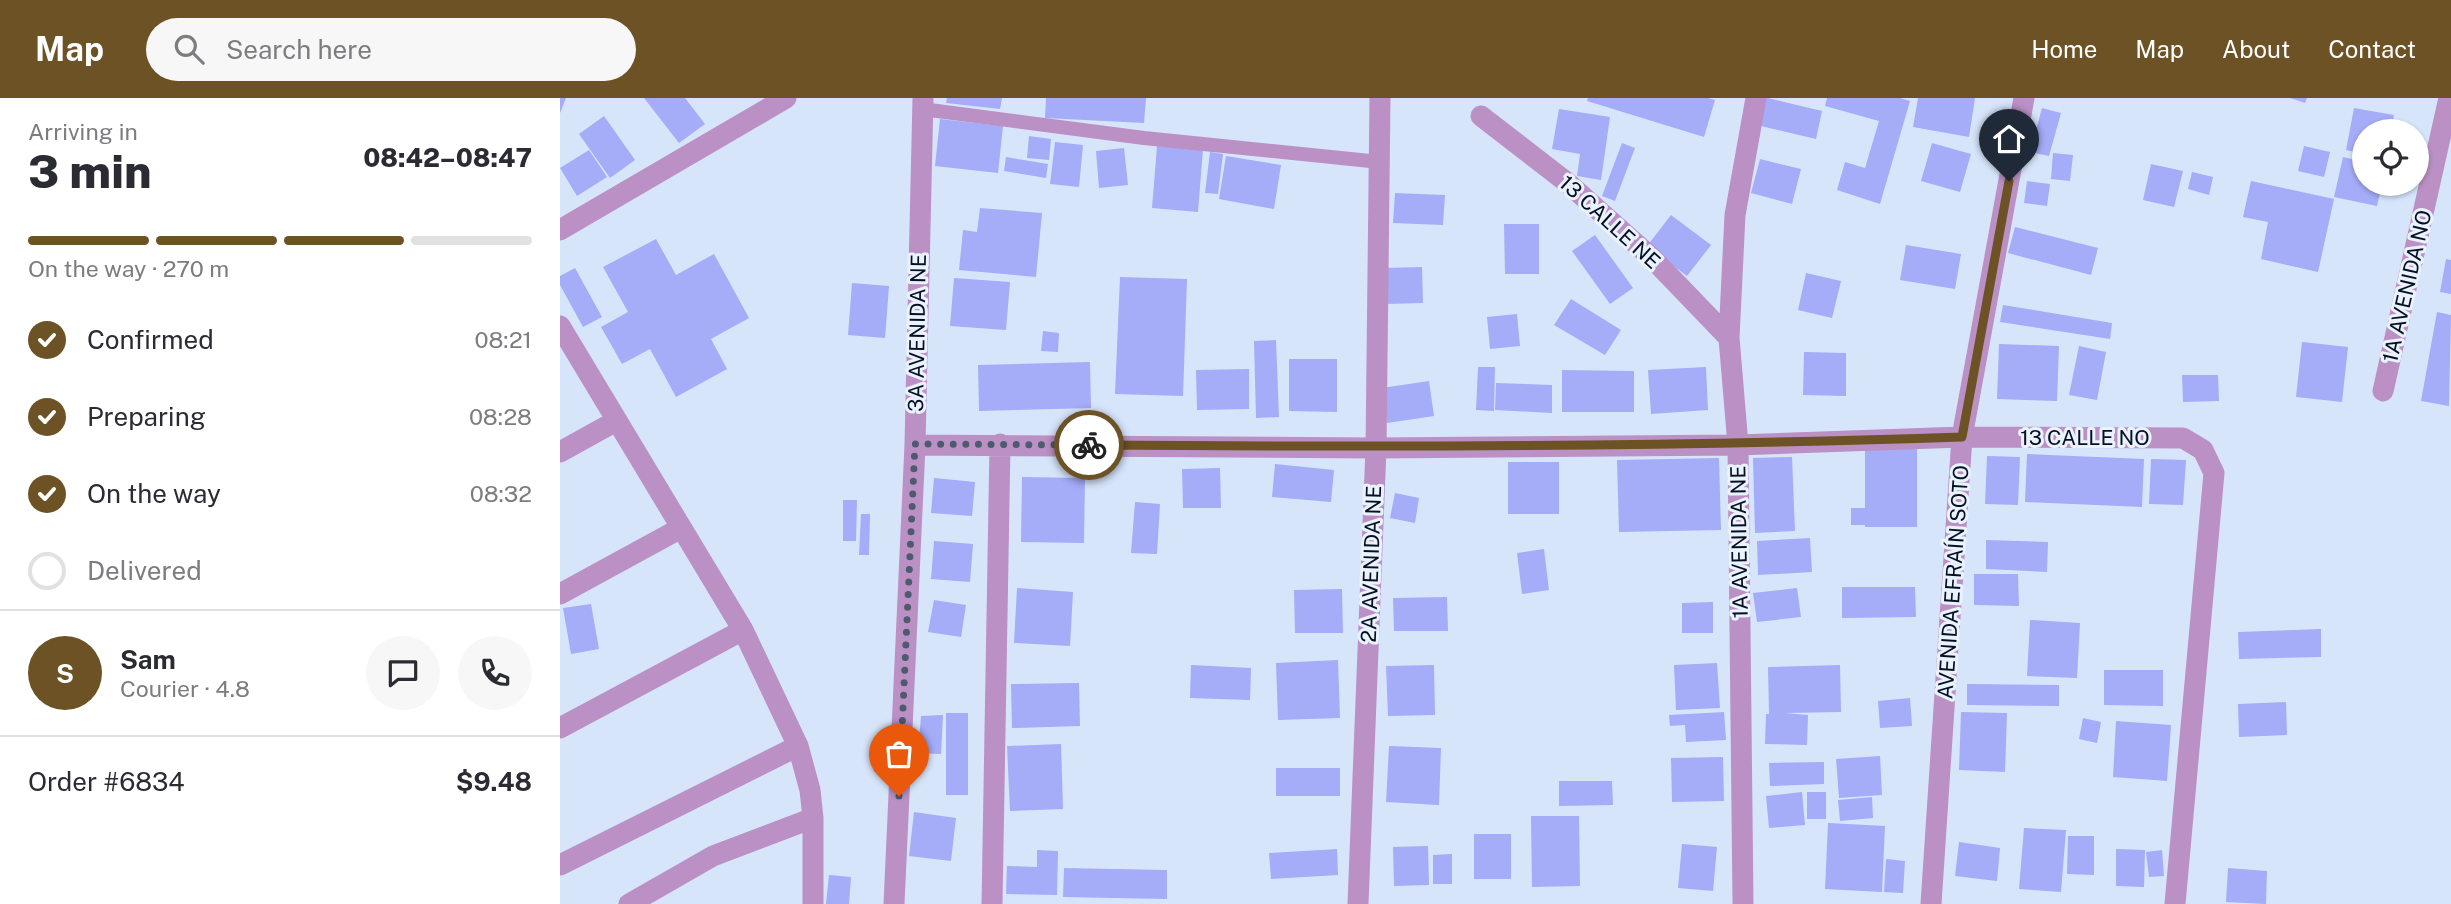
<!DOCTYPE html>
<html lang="en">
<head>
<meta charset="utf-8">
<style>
  body { margin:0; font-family:"Public Sans",sans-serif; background:#f7f7f7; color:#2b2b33; height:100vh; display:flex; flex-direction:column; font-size:26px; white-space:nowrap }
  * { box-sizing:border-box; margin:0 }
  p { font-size:23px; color:#7c7c81 }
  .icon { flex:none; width:38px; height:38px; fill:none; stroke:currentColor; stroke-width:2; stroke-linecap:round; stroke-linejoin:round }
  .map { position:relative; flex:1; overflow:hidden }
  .panel { display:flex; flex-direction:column; background:#fff; width:560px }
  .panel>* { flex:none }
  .controls { position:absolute; left:1792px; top:21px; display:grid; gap:14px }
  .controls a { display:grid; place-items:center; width:77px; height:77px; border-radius:50%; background:#fff; box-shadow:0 2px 5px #0004; font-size:35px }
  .pin { position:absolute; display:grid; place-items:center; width:60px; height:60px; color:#fff; margin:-72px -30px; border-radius:50% 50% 50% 0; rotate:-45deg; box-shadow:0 0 7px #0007 }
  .pin .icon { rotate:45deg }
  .courier { position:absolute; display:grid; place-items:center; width:70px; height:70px; margin:-35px; border:5px solid #6c5224; border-radius:50%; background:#fff; color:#222; box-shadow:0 2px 9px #0007 }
  .overview em { font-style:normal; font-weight:800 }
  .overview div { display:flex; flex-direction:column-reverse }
  .overview { display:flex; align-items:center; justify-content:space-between; height:119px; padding:0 28px }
  h1 { font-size:46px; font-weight:800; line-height:52px }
  .bar { display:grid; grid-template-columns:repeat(4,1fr); gap:10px 7px; align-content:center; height:84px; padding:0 28px }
  .bar i { height:9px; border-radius:5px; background:#e1e1e2 }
  .bar .on { background:#6c5224 }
  .bar p { grid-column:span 4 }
  .line { display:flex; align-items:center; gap:18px; padding:0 28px; border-top:2px solid #e1e1e2 }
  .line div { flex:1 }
  .round { display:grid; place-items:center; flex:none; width:74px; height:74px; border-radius:37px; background:#f7f7f7 }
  ol { padding:0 28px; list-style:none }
  li { display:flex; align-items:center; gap:21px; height:77px }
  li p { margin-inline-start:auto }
  li .icon { padding:7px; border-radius:50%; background:#6c5224; color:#fff; stroke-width:4 }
  li:last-child { color:#7c7c81 }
  li i { width:38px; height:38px; border:4px solid #e1e1e2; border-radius:50% }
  header { display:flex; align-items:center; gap:42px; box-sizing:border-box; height:98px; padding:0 35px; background:#6c5224; color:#fff }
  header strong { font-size:33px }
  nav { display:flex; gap:38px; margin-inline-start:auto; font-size:24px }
  .search { width:490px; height:63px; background:#f7f7f7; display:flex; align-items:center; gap:18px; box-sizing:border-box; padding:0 24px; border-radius:38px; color:#7c7c81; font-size:26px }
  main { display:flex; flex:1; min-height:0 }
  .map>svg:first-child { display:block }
  .building { fill:#a5acf8 }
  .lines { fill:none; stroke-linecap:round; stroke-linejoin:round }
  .service { stroke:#bb90c5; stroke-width:14 }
  .minor { stroke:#bb90c5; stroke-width:21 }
  .done { stroke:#4e5b6e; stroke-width:7; stroke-dasharray:0 12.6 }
  .route { stroke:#6c5224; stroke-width:9 }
  .labels { text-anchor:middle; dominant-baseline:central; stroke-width:6; stroke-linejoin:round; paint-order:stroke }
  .street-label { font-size:21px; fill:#051022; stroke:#eaf2fd }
</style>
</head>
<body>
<header>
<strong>Map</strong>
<div class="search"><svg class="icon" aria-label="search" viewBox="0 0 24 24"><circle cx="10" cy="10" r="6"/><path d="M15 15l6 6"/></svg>Search here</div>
<nav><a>Home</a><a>Map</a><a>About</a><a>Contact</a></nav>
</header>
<main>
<section class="panel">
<div class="overview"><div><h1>3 min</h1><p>Arriving in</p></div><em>08:42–08:47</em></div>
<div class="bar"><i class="on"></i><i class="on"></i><i class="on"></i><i></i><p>On the way · 270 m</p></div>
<ol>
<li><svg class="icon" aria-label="check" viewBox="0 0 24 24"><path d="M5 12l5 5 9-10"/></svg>Confirmed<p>08:21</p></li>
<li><svg class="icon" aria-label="check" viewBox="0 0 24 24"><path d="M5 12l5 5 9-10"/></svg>Preparing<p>08:28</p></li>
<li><svg class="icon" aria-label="check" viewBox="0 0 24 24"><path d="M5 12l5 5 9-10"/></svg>On the way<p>08:32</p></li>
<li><i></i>Delivered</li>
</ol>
<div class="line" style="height:126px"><b class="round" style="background:#6c5224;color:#fff">S</b><div><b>Sam</b><p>Courier · 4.8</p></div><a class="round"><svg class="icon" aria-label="chat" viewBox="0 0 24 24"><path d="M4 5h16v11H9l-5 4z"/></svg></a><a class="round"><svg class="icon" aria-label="phone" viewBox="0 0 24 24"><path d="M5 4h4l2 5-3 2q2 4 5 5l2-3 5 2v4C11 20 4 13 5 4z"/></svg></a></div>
<div class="line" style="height:91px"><div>Order #6834</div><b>$9.48</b></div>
</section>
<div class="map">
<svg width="1891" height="806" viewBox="0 0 1891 806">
  <rect width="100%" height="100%" fill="#d7e5fb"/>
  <path class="building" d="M0,0H6L0,15Z
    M84,0H125L145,26L119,45Z
    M387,0H442L440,11L386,5Z
    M486,0H586L584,25L485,20Z
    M1028,0H1148L1155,2L1144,39L1027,3Z
    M1198,0H1208L1262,13L1256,41L1192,26Z
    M1267,0H1340L1350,3L1320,106L1277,92L1285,64L1305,70L1319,23L1265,8Z
    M1358,0H1415L1409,39L1353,29Z
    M1730,0H1747L1745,5Z
    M1482,10L1501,15L1489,58L1470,54Z
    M1794,10L1834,17L1831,33H1804V56L1786,52Z
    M999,11L1050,19L1041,82L1017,78L1020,56L992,51Z
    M44,18L75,62L50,80L19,36Z
    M380,21L443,28L438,75L375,68Z
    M469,38L491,41L489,62L467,60Z
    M495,44L523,47L519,89L490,86Z
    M1062,45L1075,50L1055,103L1042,98Z
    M1372,45L1411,56L1400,94L1361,83Z
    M597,48L643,51L638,114L592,110Z
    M1744,48L1770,54L1764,79L1738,73Z
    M564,50L568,87L539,90L536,53Z
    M29,52L47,79L17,98L0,70Z
    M650,54L663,56L658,96L645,95Z
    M1493,55L1513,57L1510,83L1491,81Z
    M666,58L721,67L714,111L659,101Z
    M446,59L488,66L486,80L444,73Z
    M1783,59L1804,64V86H1822L1817,108L1774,99Z
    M1200,61L1241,71L1232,106L1191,95Z
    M1591,66L1623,73L1614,109L1583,102Z
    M1632,74L1653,79L1649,97L1628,91Z
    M1467,83L1490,86L1487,108L1464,105Z
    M1691,83L1774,101L1758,174L1701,161L1708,124L1683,119Z
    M835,95L885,97L883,127L833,125Z
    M420,110L482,115L476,179L399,172L403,132L417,134Z
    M1111,117L1151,147L1127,178L1087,148Z
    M944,126H979V176H945Z
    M1455,129L1538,150L1531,177L1448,155Z
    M1035,137L1073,190L1050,206L1012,153Z
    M96,141L116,177L154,156L189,220L151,241L167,271L116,299L90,251L62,266L41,229L68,214L43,169Z
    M1346,147L1401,156L1395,191L1340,182Z
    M1886,161L1891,162V196L1880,194Z
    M862,169L863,205L825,206L824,170Z
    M15,170L42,219L23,229L0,187V178Z
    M1246,175L1281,183L1272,220L1238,212Z
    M560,179L627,181L623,298L555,296Z
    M394,180L450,184L446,232L390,228Z
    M292,185L329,188L325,240L288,237Z
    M1011,201L1061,232L1045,257L994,227Z
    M1443,207L1552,225L1550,241L1440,224Z
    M1877,214L1891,217L1889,308L1861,303Z
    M957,216L960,248L930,251L927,219Z
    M483,233L499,235L498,254L481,253Z
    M716,242L719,319L696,320L694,243Z
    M1742,244L1788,249L1782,304L1736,299Z
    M1439,246L1499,248L1497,303L1437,301Z
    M1519,248L1546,254L1537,302L1509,297Z
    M1244,254L1286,255V298L1243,297Z
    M729,261H777V314L729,313Z
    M530,264L531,310L419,313L418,267Z
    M918,269H935L934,313L916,312Z
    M1146,269L1148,312L1091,316L1088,272Z
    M689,271V311L637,312L636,272Z
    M1002,272L1074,273V314H1002Z
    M1622,277H1658L1659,303L1623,304Z
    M869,283L874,318L827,325L822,290Z
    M936,285L992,287V315L935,312Z
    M1357,349V429H1305V427H1291V410H1305V350Z
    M1467,356L1584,361L1582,409L1465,404Z
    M1427,358L1460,359L1458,407L1425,406Z
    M1232,359L1235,433L1195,435L1193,360Z
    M1159,360L1161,432L1059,434L1057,362Z
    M1591,361L1626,362L1623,407L1589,406Z
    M948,364H999V416H948Z
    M715,366L774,372L771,404L712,399Z
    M660,370L661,410H623L622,371Z
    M462,379L525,380L524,445L461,444Z
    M374,380L415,384L412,418L371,415Z
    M835,395L859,400L855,425L830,420Z
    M283,402H297L296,443H283Z
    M575,404L600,406L597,456L571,455Z
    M301,416H310L309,457H299Z
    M1250,440L1252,474L1198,477L1197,443Z
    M1426,442L1488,444L1487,474L1426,471Z
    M374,443L413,446L410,484L371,481Z
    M984,451L989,492L962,496L957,455Z
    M1414,476H1458L1459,508L1414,507Z
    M1282,489H1355L1356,519L1282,520Z
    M457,490L513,494L510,548L454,545Z
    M1237,490L1241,519L1197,524L1193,495Z
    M782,491L783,535H735L734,492Z
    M887,499L888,533H834L833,500Z
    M374,502L406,507L401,539L368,534Z
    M1153,504V535H1122V505Z
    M31,506L39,551L11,556L3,510Z
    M1470,522L1520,525L1517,580L1467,578Z
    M1761,531V559L1679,561L1678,534Z
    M778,562L780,620L718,622L716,565Z
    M1157,565L1160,610L1116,612L1114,567Z
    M631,567L691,570L690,602L630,600Z
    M874,567L875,617L828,618L826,568Z
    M1280,567L1281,614L1224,615L1248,617L1247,647L1205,646L1206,616H1209L1208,569Z
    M1544,572H1603V608L1544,607Z
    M519,585L520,628L452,630L451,586Z
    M1407,586L1499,587V608L1407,607Z
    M1350,600L1352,628L1320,630L1318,603Z
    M1726,604L1727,637L1679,639L1678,606Z
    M1164,614L1166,642L1126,644L1125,627L1110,628L1109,617Z
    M1401,614L1447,615L1445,674L1399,672Z
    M386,615H408V697H386Z
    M383,617L381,656L358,655L361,618Z
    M1523,620L1541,624L1537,645L1519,641Z
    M1556,623L1611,627L1607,683L1553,679Z
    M501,646L503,711L450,713L447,648Z
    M829,648L881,650L879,707L826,704Z
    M1320,658L1322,697L1279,700L1276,661Z
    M1163,659L1164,703L1112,704L1111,660Z
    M1264,664V686L1210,688L1209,665Z
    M716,670H780V698H716Z
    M999,683H1052L1053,707L999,708Z
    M1242,694L1245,727L1209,730L1206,698Z
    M1247,694H1266V721H1247Z
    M1312,699L1313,720L1280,723L1278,702Z
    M354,714L396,720L391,763L349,758Z
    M971,718H1019L1020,788L972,789Z
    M1268,725L1325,728L1322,794L1265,791Z
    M1464,730L1506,732L1501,794L1459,791Z
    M914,736H951V781H914Z
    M1508,738H1534V777L1507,776Z
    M1399,744L1440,750L1437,783L1395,778Z
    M1122,746L1157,749L1153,793L1118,790Z
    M868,748L869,787L834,788L833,749Z
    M777,751L778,777L711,781L709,755Z
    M1556,751L1585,752L1584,789L1556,788Z
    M477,752L498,753L497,797L446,796L447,768L477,769Z
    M1602,752L1604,778L1589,779L1586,754Z
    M892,756V786H873V757Z
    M1326,761L1345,763L1343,795L1324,794Z
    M504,770L607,772V801L503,799Z
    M1668,770L1707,773L1706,806L1666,804Z
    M269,777L291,779L289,806H266Z"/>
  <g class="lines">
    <path class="service" d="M362,11L584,40L820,64"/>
    <path class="minor" d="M921,18L1009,86L1092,160L1169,240
      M0,132L226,0
      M0,228L183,532L238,648L250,692L253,720V806
      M1823,293L1889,0
      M355,347L816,350L1178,347L1402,339L1623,340L1643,352L1654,375L1615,806
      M0,354L56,323
      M0,496L121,430
      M0,630L183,532
      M0,767L238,648
      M69,806L153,758L253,720
      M334,806L355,347L363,0
      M432,806L440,346
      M798,806L816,350L820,0
      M1183,806L1178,347L1169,240L1175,117L1196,0
      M1371,806L1402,339L1464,0"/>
  </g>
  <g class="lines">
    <path class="done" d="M339,698L355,346L529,347"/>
    <path class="route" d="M529,347C820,349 1111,349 1402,339L1449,83"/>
  </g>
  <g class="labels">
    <g class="street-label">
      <text transform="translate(1050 124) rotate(42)">13 CALLE NE</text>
      <text transform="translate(1847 188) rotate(-77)">1A AVENIDA NO</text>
      <text transform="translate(357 235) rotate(-89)">3A AVENIDA NE</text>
      <text x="1525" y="339">13 CALLE NO</text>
      <text transform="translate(1179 444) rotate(-91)">1A AVENIDA NE</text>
      <text transform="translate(811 466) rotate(-88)">2A AVENIDA NE</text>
      <text transform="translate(1393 484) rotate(-86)">AVENIDA EFRAÍN SOTO</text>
    </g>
  </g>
</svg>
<div class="controls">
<a><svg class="icon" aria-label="locate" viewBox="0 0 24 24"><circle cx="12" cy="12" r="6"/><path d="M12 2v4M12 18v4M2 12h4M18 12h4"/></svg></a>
</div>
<div class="pin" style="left:339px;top:698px;background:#ea580c"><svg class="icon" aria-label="bag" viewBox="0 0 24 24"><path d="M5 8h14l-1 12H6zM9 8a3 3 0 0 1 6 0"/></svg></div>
<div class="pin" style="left:1449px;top:83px;background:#1f2937"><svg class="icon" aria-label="home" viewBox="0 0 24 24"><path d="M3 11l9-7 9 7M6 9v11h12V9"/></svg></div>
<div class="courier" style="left:529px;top:347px"><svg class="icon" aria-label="bike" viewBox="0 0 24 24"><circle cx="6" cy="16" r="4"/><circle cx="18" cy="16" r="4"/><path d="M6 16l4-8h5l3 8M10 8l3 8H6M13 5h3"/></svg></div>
</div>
</main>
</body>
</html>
